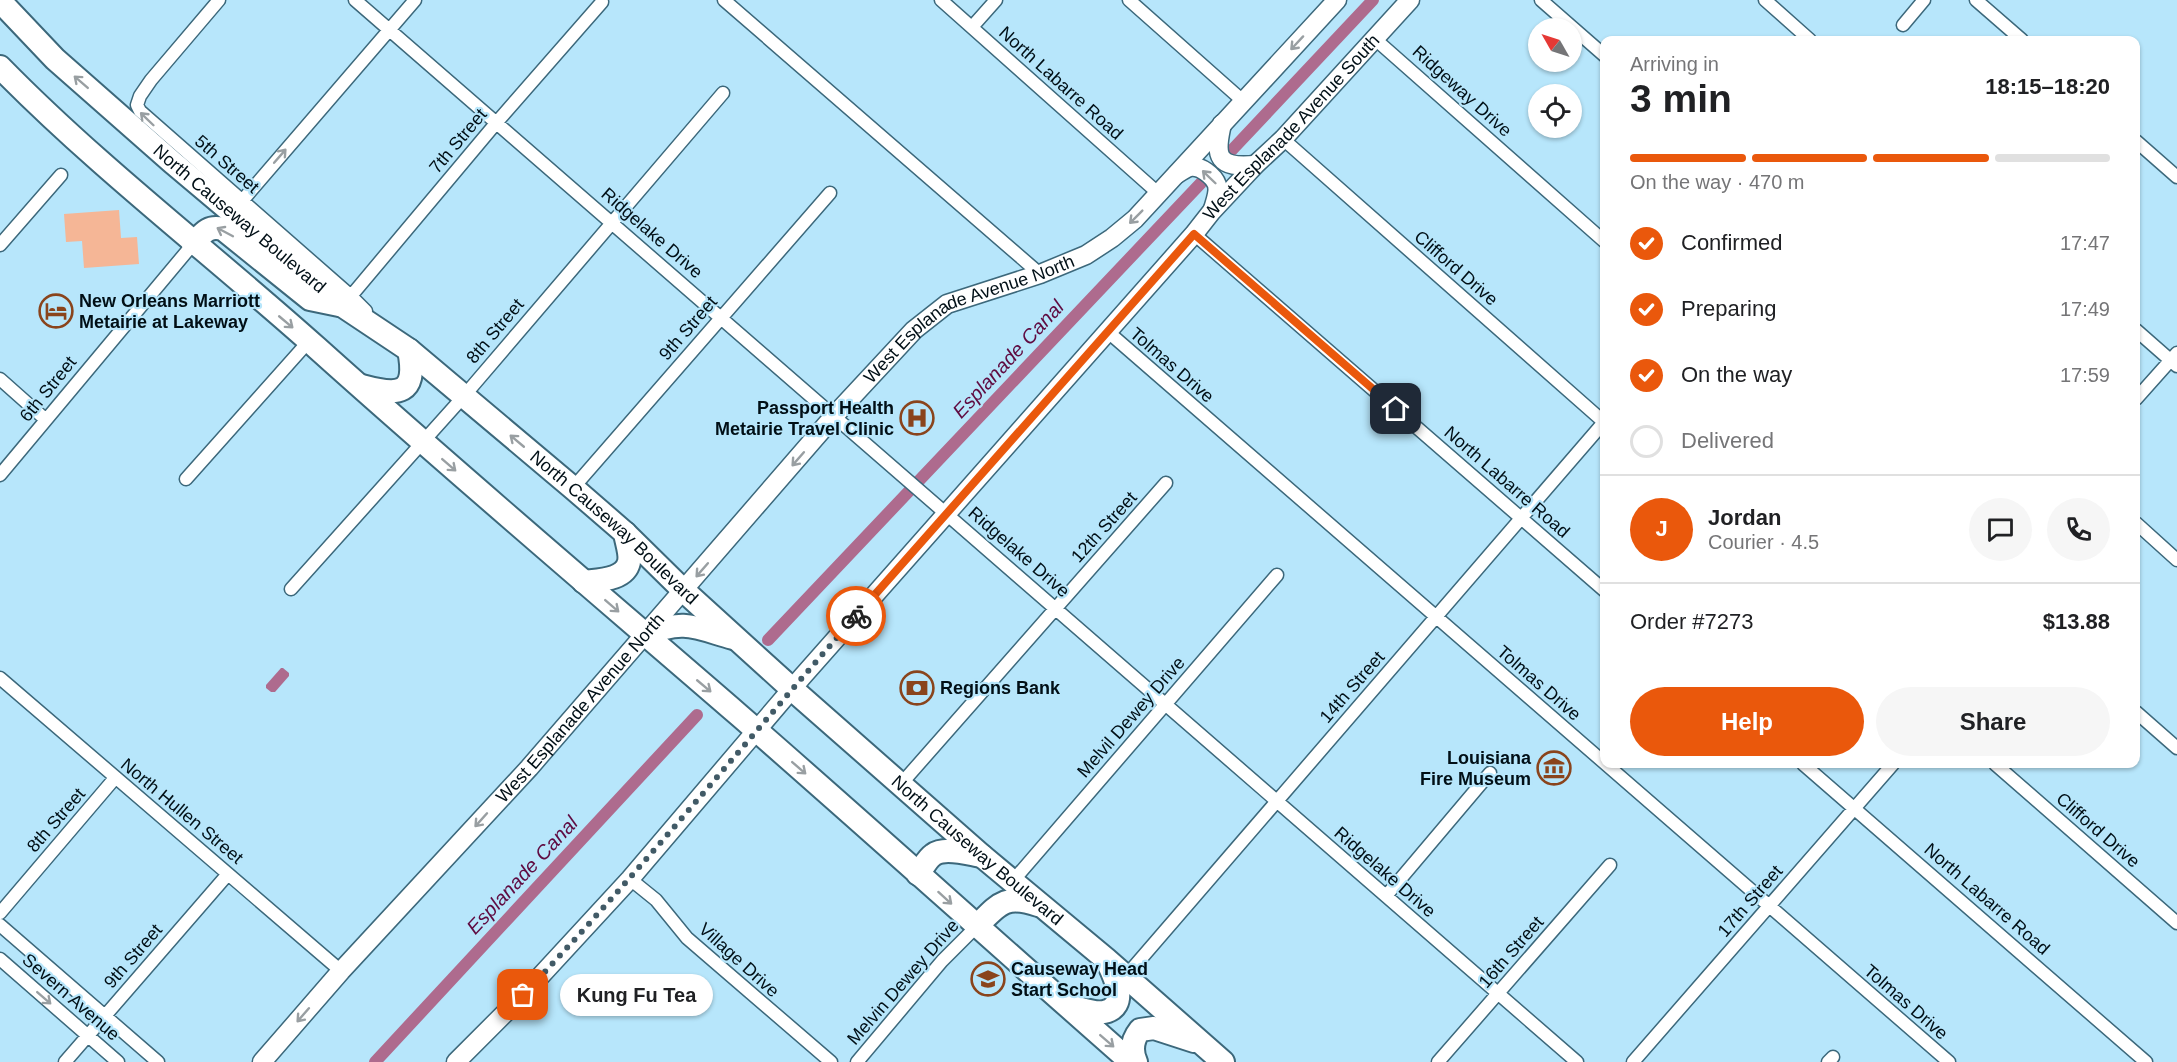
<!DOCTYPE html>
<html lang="en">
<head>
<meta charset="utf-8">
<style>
  body { margin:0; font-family:Arial,sans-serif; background:#f6f6f6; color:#202124; height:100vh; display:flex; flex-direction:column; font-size:22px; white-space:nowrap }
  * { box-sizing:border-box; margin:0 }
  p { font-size:20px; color:#757577 }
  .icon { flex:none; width:33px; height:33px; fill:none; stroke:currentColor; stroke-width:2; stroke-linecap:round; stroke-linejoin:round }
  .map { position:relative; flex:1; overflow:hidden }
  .side { position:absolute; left:1600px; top:36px; width:540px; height:732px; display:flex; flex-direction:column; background:#fff; border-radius:12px; box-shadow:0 2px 4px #0004 }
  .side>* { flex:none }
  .needle { width:39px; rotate:309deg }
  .tools { position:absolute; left:1528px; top:18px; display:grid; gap:12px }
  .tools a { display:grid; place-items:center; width:54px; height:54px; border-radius:50%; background:#fff; box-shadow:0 2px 4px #0004; font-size:30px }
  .pin { position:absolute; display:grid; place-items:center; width:51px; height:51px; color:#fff; margin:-26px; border-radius:12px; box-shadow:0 3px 9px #0006 }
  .courier { position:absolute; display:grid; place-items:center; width:60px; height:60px; margin:-30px; border:4px solid #ea580c; border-radius:50%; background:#fff; color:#222; box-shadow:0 2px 8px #0007 }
  .bubble { position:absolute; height:42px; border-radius:21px; background:#fff; box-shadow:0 2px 4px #0004; font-size:20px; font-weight:700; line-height:42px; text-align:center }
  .headline em { font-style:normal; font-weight:700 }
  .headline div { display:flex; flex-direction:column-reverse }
  .headline { display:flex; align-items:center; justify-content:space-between; height:102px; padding:0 30px }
  h1 { font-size:39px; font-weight:700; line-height:45px }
  .bar { display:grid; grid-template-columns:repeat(4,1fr); gap:9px 6px; align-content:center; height:72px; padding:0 30px }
  .bar i { height:8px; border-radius:4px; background:#e0e0e0 }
  .bar .selected { background:#ea580c }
  .bar p { grid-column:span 4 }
  .line { display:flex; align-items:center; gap:15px; padding:0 30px; border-top:2px solid #e0e0e0 }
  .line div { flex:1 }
  .round { display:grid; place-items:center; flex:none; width:63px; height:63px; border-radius:32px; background:#f6f6f6 }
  ol { padding:0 30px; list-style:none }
  li { display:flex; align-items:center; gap:18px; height:66px }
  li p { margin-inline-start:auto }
  li .icon { padding:6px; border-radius:50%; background:#ea580c; color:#fff; stroke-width:4 }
  li:last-child { color:#757577 }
  li i { width:33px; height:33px; border:3px solid #e0e0e0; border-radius:50% }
  .button { display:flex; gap:12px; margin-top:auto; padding:12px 30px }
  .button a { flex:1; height:69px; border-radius:36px; background:#ea580c; color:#fff; font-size:24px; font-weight:700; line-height:69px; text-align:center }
  .button a+a { background:#f6f6f6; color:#202124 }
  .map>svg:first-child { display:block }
  .green { fill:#f5b696 }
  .water { fill:#ae6b8e }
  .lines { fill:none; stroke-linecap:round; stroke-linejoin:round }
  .canal { stroke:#ae6b8e; stroke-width:12 }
  .street-casing { stroke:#3c687b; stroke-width:15 }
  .secondary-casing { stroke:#3c687b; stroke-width:21 }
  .highway-casing { stroke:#3c687b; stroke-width:26 }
  .street { stroke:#fff; stroke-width:12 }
  .secondary { stroke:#fff; stroke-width:18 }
  .highway { stroke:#fff; stroke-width:22 }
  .oneway { stroke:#999fa2 }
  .done { stroke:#415a66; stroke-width:6; stroke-dasharray:0 10.8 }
  .route { stroke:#ea580c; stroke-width:8 }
  .labels { text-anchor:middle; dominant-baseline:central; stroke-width:4.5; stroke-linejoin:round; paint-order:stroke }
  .street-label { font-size:18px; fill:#010f16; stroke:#b7e6fb }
  .poi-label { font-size:18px; font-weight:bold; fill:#010f16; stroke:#b7e6fb; text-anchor:start }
  .water-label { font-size:20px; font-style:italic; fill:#5f0b41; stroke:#b7e6fb }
</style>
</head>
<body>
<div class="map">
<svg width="2177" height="1062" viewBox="0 0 2177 1062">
  <rect width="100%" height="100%" fill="#b7e6fb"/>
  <path class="green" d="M119,210L121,238L137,237L139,264L84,268L82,241L66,242L64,214Z"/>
  <path class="water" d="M281,668H283L289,673V676L275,692H271L266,688V685Z"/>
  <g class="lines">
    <path class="canal" d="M1232,150L1373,0
      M768,640L1201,183
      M375,1062L697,715"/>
    <defs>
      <path id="street" d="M219,0L151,80L140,96L137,105L140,111L351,296L366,311
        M355,0L1577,1062
        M724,0L1040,274
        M941,0L1158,193
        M1129,0L1243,101
        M1541,0L1605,56
        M1765,0L1810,40
        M1976,0L2022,40
        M1903,25L1924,0
        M972,27L996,0
        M1375,39L1605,242
        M1283,139L1605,423
        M2136,141L2177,177
        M242,201L415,0
        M1194,234L1605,591
        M0,245L61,175
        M346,302L497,122L602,2
        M2136,330L2177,366
        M1107,331L1949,1062
        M0,379L45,419
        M2136,399L2177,353
        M0,475L193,244
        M186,479L309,341
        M573,488L830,193
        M2136,523L2177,560
        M291,589L464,396L723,93
        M0,678L341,971
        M2136,712L2177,748
        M1803,764L2146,1062
        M1995,764L2177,923
        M901,784L1166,483
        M630,879L656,900L687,938L831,1062
        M1012,882L1277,575
        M1386,896L1490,773
        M0,913L115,778
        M0,925L158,1062
        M0,959L118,1062
        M1126,976L1605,421
        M65,1062L228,874
        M857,1062L942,961L977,926
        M1438,1062L1610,865
        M1633,1062L1893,764
        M1828,1062L1833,1057"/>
      <g id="secondary">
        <path d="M1222,124C1214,158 1218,168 1255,165"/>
        <path d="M1177,174C1180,172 1186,168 1190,167C1200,165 1214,176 1217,185C1219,192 1215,202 1213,209"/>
        <path id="s1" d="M262,1062L341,971L529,768L834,416L914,330L947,304L1040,274L1086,255L1112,238L1135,219L1337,0"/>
        <path id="s2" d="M456,1062L523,995L630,879L802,677L1194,234L1212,211L1255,165L1283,139L1410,0"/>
      </g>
      <g id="highway">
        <path id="s3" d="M0,1L55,59L172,162L343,306L409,350L573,488L625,533L684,591L792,689L982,856L1107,960L1223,1062"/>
        <path d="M0,67C99,168 212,254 317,348C456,473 599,594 740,716C871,830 1000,947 1131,1062"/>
        <path d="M193,244C203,233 208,225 223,229L310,299L339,305"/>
        <path d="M362,386C399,396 418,395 409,350"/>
        <path d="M584,582C599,580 625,580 629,562C631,554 626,541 625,533"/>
        <path d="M646,635C683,618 697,628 733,638"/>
        <path d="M918,874C923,868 927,859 933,855C945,846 969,854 982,856"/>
        <path d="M977,926C999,904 1005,894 1038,905"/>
        <path d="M1070,1006C1080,1008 1094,1014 1104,1012C1129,1007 1115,977 1108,963"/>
        <path d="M1136,1062C1131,1051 1132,1040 1140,1030L1154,1028L1194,1041"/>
      </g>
    </defs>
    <use href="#street" class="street-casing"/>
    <use href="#secondary" class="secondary-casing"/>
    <use href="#highway" class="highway-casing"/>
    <use href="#street" class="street"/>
    <use href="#secondary" class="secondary"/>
    <use href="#highway" class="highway"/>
  </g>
  <defs><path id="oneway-shaft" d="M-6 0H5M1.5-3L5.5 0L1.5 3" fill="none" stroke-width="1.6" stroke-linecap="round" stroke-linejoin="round" transform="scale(1.5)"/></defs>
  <g class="oneway">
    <use href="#oneway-shaft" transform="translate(1297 43) rotate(133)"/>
    <use href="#oneway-shaft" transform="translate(81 82) rotate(-139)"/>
    <use href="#oneway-shaft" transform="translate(147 119) rotate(-136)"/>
    <use href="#oneway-shaft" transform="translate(280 156) rotate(-49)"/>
    <use href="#oneway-shaft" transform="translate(1209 177) rotate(-136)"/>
    <use href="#oneway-shaft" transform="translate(1136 217) rotate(135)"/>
    <use href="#oneway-shaft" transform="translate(225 232) rotate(-152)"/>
    <use href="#oneway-shaft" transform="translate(286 322) rotate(40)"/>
    <use href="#oneway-shaft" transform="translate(517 441) rotate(-140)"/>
    <use href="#oneway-shaft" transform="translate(798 459) rotate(131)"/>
    <use href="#oneway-shaft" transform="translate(449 465) rotate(41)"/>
    <use href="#oneway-shaft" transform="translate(702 570) rotate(131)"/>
    <use href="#oneway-shaft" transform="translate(612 606) rotate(41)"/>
    <use href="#oneway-shaft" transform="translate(704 686) rotate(40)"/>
    <use href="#oneway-shaft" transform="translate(799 768) rotate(41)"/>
    <use href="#oneway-shaft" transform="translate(481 820) rotate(132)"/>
    <use href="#oneway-shaft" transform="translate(945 898) rotate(42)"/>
    <use href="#oneway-shaft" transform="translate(44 998) rotate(41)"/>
    <use href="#oneway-shaft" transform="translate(303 1015) rotate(131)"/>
    <use href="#oneway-shaft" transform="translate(1107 1041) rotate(41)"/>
  </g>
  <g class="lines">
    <path class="done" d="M523,995C639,873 745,742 856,616"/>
    <path class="route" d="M856,616L1194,234L1396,409"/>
  </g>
  <defs>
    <symbol id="hotel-ring" viewBox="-11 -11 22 22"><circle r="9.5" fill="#b7e6fb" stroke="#8a441c" stroke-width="1.5"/><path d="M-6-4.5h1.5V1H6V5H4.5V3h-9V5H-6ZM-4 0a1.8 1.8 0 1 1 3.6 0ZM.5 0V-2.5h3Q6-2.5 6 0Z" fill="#8a441c"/></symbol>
    <symbol id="hospital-ring" viewBox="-11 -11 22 22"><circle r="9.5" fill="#b7e6fb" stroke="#8a441c" stroke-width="1.5"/><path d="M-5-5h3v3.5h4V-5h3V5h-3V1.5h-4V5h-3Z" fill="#8a441c"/></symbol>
    <symbol id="bank-ring" viewBox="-11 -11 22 22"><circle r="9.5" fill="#b7e6fb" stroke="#8a441c" stroke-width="1.5"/><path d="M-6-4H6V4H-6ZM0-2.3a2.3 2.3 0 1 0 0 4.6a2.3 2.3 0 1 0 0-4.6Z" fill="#8a441c"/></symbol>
    <symbol id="museum-ring" viewBox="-11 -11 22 22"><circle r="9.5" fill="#b7e6fb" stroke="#8a441c" stroke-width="1.5"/><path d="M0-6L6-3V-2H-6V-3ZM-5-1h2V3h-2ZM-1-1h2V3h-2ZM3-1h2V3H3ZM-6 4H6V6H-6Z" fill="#8a441c"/></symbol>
    <symbol id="school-ring" viewBox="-11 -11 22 22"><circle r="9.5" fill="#b7e6fb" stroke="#8a441c" stroke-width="1.5"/><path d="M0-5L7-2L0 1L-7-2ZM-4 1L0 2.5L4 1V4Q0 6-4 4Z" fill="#8a441c"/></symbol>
  </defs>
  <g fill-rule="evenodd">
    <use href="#hotel-ring" x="37" y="292" width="38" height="38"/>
    <use href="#hospital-ring" x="898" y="399" width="38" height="38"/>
    <use href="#bank-ring" x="898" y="669" width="38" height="38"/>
    <use href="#museum-ring" x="1535" y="749" width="38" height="38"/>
    <use href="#school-ring" x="969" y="960" width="38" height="38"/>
  </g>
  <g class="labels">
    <g class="street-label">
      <text transform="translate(1061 83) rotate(42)">North Labarre Road</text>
      <text transform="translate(1462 91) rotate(42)">Ridgeway Drive</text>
      <text stroke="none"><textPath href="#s2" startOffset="1254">West Esplanade Avenue South</textPath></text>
      <text transform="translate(458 141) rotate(-50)">7th Street</text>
      <text transform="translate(227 164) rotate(41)">5th Street</text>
      <text stroke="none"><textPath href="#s3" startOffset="324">North Causeway Boulevard</textPath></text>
      <text transform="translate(652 233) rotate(41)">Ridgelake Drive</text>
      <text transform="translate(1456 268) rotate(41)">Clifford Drive</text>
      <text stroke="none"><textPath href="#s1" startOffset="1034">West Esplanade Avenue North</textPath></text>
      <text transform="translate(688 328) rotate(-49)">9th Street</text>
      <text transform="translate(495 331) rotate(-50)">8th Street</text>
      <text transform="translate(1172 365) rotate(41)">Tolmas Drive</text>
      <text transform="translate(48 389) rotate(-51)">6th Street</text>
      <text transform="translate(1507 482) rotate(41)">North Labarre Road</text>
      <text transform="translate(1104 527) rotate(-48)">12th Street</text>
      <text stroke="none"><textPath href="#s3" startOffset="810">North Causeway Boulevard</textPath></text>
      <text transform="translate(1019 552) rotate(41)">Ridgelake Drive</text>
      <text transform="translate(1539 683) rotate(41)">Tolmas Drive</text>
      <text transform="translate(1352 687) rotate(-49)">14th Street</text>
      <text stroke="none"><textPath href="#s1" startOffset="476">West Esplanade Avenue North</textPath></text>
      <text transform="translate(1131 717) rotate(-49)">Melvil Dewey Drive</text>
      <text transform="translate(182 811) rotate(40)">North Hullen Street</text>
      <text transform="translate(56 820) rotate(-49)">8th Street</text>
      <text transform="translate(2098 830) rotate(41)">Clifford Drive</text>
      <text stroke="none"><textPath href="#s3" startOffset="1296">North Causeway Boulevard</textPath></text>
      <text transform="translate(1385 872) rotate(41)">Ridgelake Drive</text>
      <text transform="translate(1987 899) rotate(41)">North Labarre Road</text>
      <text transform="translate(1750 901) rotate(-49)">17th Street</text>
      <text transform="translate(1511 952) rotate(-49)">16th Street</text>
      <text transform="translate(133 956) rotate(-49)">9th Street</text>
      <text transform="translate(739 960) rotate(42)">Village Drive</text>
      <text transform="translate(903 982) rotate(-49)">Melvin Dewey Drive</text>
      <text transform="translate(71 997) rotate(41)">Severn Avenue</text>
      <text transform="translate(1906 1002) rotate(41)">Tolmas Drive</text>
    </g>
    <g class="poi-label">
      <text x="79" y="301">New Orleans Marriott<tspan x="79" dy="21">Metairie at Lakeway</tspan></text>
      <text x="894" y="408" text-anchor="end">Passport Health<tspan x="894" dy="21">Metairie Travel Clinic</tspan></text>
      <text x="940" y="688">Regions Bank</text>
      <text x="1531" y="758" text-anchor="end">Louisiana<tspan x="1531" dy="21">Fire Museum</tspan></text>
      <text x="1011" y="969">Causeway Head<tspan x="1011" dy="21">Start School</tspan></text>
    </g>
    <g class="water-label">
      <text transform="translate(1008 359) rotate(-47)">Esplanade Canal</text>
      <text transform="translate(522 875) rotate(-47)">Esplanade Canal</text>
    </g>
  </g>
</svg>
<div class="tools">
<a><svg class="needle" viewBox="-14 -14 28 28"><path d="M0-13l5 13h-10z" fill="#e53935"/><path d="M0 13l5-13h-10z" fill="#757577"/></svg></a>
<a><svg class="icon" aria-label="locate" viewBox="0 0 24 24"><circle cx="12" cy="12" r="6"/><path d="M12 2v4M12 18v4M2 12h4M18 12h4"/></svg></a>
</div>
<div class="pin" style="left:523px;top:995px;background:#ea580c"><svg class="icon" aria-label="bag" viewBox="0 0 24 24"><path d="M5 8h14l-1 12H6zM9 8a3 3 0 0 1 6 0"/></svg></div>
<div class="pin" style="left:1396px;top:409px;background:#1f2937"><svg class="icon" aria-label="home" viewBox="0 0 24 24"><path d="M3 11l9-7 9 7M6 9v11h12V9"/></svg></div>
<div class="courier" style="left:856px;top:616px"><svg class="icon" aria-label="bike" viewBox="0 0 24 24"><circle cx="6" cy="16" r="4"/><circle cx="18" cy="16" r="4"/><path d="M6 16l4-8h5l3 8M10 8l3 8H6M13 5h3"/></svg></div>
<div class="bubble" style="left:560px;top:974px;width:153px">Kung Fu Tea</div>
<section class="side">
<div class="headline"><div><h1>3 min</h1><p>Arriving in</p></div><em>18:15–18:20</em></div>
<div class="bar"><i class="selected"></i><i class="selected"></i><i class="selected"></i><i></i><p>On the way · 470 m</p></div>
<ol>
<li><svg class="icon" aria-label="check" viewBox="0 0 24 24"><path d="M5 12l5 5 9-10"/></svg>Confirmed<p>17:47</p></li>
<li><svg class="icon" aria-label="check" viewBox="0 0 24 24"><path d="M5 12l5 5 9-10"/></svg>Preparing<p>17:49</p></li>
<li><svg class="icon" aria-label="check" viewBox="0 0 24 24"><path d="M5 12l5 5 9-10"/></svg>On the way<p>17:59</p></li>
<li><i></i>Delivered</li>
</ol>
<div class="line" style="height:108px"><b class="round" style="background:#ea580c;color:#fff">J</b><div><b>Jordan</b><p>Courier · 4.5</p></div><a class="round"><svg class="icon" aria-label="chat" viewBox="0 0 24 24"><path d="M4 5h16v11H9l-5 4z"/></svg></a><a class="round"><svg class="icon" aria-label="phone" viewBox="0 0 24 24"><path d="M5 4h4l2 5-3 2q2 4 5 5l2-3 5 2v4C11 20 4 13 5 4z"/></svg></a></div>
<div class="line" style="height:78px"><div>Order #7273</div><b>$13.88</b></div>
<div class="button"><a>Help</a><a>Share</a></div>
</section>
</div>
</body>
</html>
